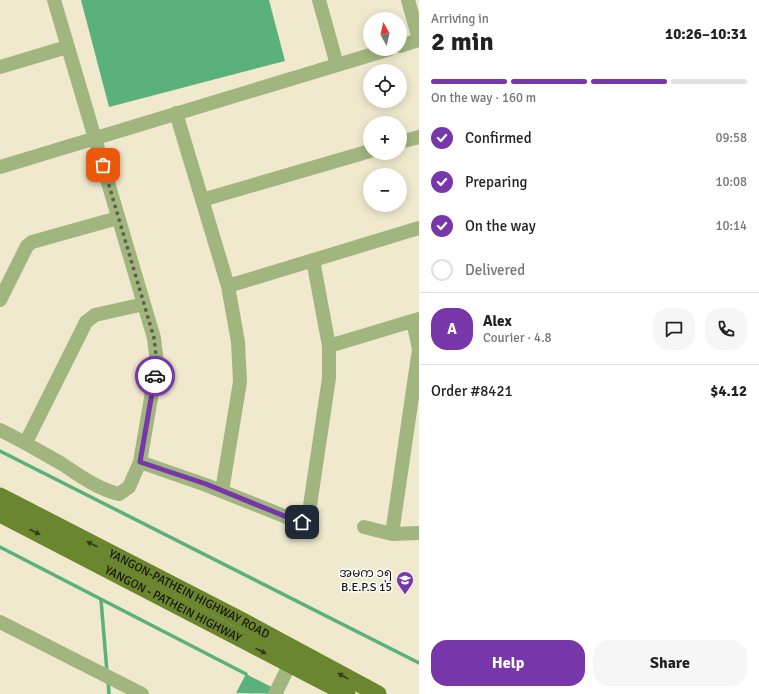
<!DOCTYPE html>
<html lang="en">
<head>
<meta charset="utf-8">
<style>
  body { margin:0; font-family:Signika,"Noto Sans Myanmar",sans-serif; background:#f6f6f6; color:#222; height:100vh; display:flex; flex-direction:column; font-size:15px; white-space:nowrap }
  * { box-sizing:border-box; margin:0 }
  p { font-size:13px; color:#767676 }
  .icon { flex:none; width:22px; height:22px; fill:none; stroke:currentColor; stroke-width:2; stroke-linecap:round; stroke-linejoin:round }
  .map { position:relative; flex:1; overflow:hidden }
  .panel { display:flex; flex-direction:column; background:#fff; width:340px }
  .panel>* { flex:none }
  .needle { width:26px; rotate:352deg }
  .buttons { position:absolute; left:363px; top:12px; display:grid; gap:8px }
  .buttons a { display:grid; place-items:center; width:44px; height:44px; border-radius:50%; background:#fff; box-shadow:0 2px 10px #0003; font-size:20px }
  .pin { position:absolute; display:grid; place-items:center; width:34px; height:34px; color:#fff; margin:-17px; border-radius:8px; box-shadow:0 2px 6px #0006 }
  .courier { position:absolute; display:grid; place-items:center; width:40px; height:40px; margin:-20px; border:3px solid #7736aa; border-radius:50%; background:#fff; color:#222; box-shadow:0 1px 5px #0007 }
  .summary em { font-style:normal; font-weight:800 }
  .summary div { display:flex; flex-direction:column-reverse }
  .summary { display:flex; align-items:center; justify-content:space-between; height:68px; padding:0 12px }
  h1 { font-size:26px; font-weight:800; line-height:30px }
  .bar { display:grid; grid-template-columns:repeat(4,1fr); gap:6px 4px; align-content:center; height:48px; padding:0 12px }
  .bar i { height:5px; border-radius:3px; background:#e0e0e0 }
  .bar .on { background:#7736aa }
  .bar p { grid-column:span 4 }
  .line { display:flex; align-items:center; gap:10px; padding:0 12px; border-top:1px solid #e0e0e0 }
  .line div { flex:1 }
  .round { display:grid; place-items:center; flex:none; width:42px; height:42px; border-radius:16px; background:#f6f6f6 }
  ol { padding:0 12px; list-style:none }
  li { display:flex; align-items:center; gap:12px; height:44px }
  li p { margin-inline-start:auto }
  li .icon { padding:4px; border-radius:50%; background:#7736aa; color:#fff; stroke-width:4 }
  li:last-child { color:#767676 }
  li i { width:22px; height:22px; border:2px solid #e0e0e0; border-radius:50% }
  .primary-button { display:flex; gap:8px; margin-top:auto; padding:8px 12px }
  .primary-button a { flex:1; height:46px; border-radius:16px; background:#7736aa; color:#fff; font-size:16px; font-weight:800; line-height:46px; text-align:center }
  .primary-button a+a { background:#f6f6f6; color:#222 }
  main { display:flex; flex:1; min-height:0 }
  .map>svg:first-child { display:block }
  .water { fill:#5bb17c }
  .lines { fill:none; stroke-linecap:round; stroke-linejoin:round }
  .stream { stroke:#5bb17c; stroke-width:3.5 }
  .minor { stroke:#a1b67f; stroke-width:14 }
  .major { stroke:#6a862f; stroke-width:17 }
  .oneway { fill:#343c18 }
  .done { stroke:#635f4f; stroke-width:4; stroke-dasharray:0 7.2 }
  .route { stroke:#7736aa; stroke-width:5 }
  .labels { text-anchor:middle; dominant-baseline:central; stroke-width:3; stroke-linejoin:round; paint-order:stroke }
  .poi-label { font-size:12px; fill:#17140b; stroke:#fff; text-anchor:end }
  .street-label { font-size:12px; fill:#17140b; stroke:#fff }
</style>
</head>
<body>
<main>
<div class="map">
<svg width="419" height="694" viewBox="0 0 419 694">
  <rect width="100%" height="100%" fill="#f0e9ce"/>
  <path class="water" d="M81,0H269L285,61L109,107Z
    M246,674L285,694L236,693Z"/>
  <g class="lines">
    <path class="stream" d="M0,451L419,663
      M0,547L246,674
      M101,600L107,672
      M108,680L109,694"/>
    <path class="minor" d="M319,0L337,65
      M408,0L419,39
      M400,46L419,40
      M0,67L67,47
      M176,113L228,286L238,342L240,382L222,491
      M400,142L419,137
      M0,167L390,49
      M202,200L370,151
      M228,286L419,228
      M0,300L27,246L32,242L118,218
      M329,346L419,319
      M0,430C21,440 41,452 62,464C80,476 98,489 119,494L129,487L140,462L157,363L154,338L54,0
      M26,442L86,322L95,315L144,304
      M140,462L206,485L294,520L302,521L308,519L329,378V346L313,260
      M364,527L392,534L419,533
      M392,534L419,349L413,321
      M0,622L142,694
      M275,694L289,666"/>
    <g class="major">
      <path id="s1" d="M0,496L239,619L378,694"/>
      <path id="s2" d="M0,514L347,694"/>
    </g>
  </g>
  <defs><path id="oneway-solid" d="M-6-.8H1V-3.2L6.5 0L1 3.2V.8H-6Z"/></defs>
  <g class="oneway">
    <use href="#oneway-solid" transform="translate(35 532) rotate(28)"/>
    <use href="#oneway-solid" transform="translate(92 544) rotate(-153)"/>
    <use href="#oneway-solid" transform="translate(261 651) rotate(28)"/>
    <use href="#oneway-solid" transform="translate(343 676) rotate(-151)"/>
  </g>
  <g class="lines">
    <path class="done" d="M103,165L154,338L157,363L155,376"/>
    <path class="route" d="M155,376L140,462L206,484L294,520L302,522"/>
  </g>
  <defs>
    <symbol id="school-pin" viewBox="-11 -11 22 30"><path d="M0 17L-7.5 6A9.5 9.5 0 1 1 7.5 6Z" fill="#7736aa" stroke="#fff"/><path d="M0-5L7-2L0 1L-7-2ZM-4 1L0 2.5L4 1V4Q0 6-4 4Z" fill="#fff"/></symbol>
  </defs>
  <g fill-rule="evenodd">
    <use href="#school-pin" x="395" y="570" width="20" height="27"/>
  </g>
  <g class="labels">
    <g class="poi-label">
      <text x="392" y="573">အမက ၁၅<tspan x="392" dy="14">B.E.P.S 15</tspan></text>
    </g>
    <g class="street-label">
      <text stroke="none"><textPath href="#s1" startOffset="213">YANGON-PATHEIN HIGHWAY ROAD</textPath></text>
      <text stroke="none"><textPath href="#s2" startOffset="195">YANGON - PATHEIN HIGHWAY</textPath></text>
    </g>
  </g>
</svg>
<div class="buttons">
<a><svg class="needle" viewBox="-14 -14 28 28"><path d="M0-13l5 13h-10z" fill="#e53935"/><path d="M0 13l5-13h-10z" fill="#767676"/></svg></a>
<a><svg class="icon" aria-label="locate" viewBox="0 0 24 24"><circle cx="12" cy="12" r="6"/><path d="M12 2v4M12 18v4M2 12h4M18 12h4"/></svg></a>
<a>+</a>
<a>−</a>
</div>
<div class="pin" style="left:103px;top:165px;background:#ea580c"><svg class="icon" aria-label="bag" viewBox="0 0 24 24"><path d="M5 8h14l-1 12H6zM9 8a3 3 0 0 1 6 0"/></svg></div>
<div class="pin" style="left:302px;top:522px;background:#1f2937"><svg class="icon" aria-label="home" viewBox="0 0 24 24"><path d="M3 11l9-7 9 7M6 9v11h12V9"/></svg></div>
<div class="courier" style="left:155px;top:376px"><svg class="icon" aria-label="car" viewBox="0 0 24 24"><path d="M5 17H2v-5l4-1 3-4h7l3 4 3 1v5h-3M9 17h6M6 11h13"/><circle cx="7" cy="17" r="2"/><circle cx="17" cy="17" r="2"/></svg></div>
</div>
<section class="panel">
<div class="summary"><div><h1>2 min</h1><p>Arriving in</p></div><em>10:26–10:31</em></div>
<div class="bar"><i class="on"></i><i class="on"></i><i class="on"></i><i></i><p>On the way · 160 m</p></div>
<ol>
<li><svg class="icon" aria-label="check" viewBox="0 0 24 24"><path d="M5 12l5 5 9-10"/></svg>Confirmed<p>09:58</p></li>
<li><svg class="icon" aria-label="check" viewBox="0 0 24 24"><path d="M5 12l5 5 9-10"/></svg>Preparing<p>10:08</p></li>
<li><svg class="icon" aria-label="check" viewBox="0 0 24 24"><path d="M5 12l5 5 9-10"/></svg>On the way<p>10:14</p></li>
<li><i></i>Delivered</li>
</ol>
<div class="line" style="height:72px"><b class="round" style="background:#7736aa;color:#fff">A</b><div><b>Alex</b><p>Courier · 4.8</p></div><a class="round"><svg class="icon" aria-label="chat" viewBox="0 0 24 24"><path d="M4 5h16v11H9l-5 4z"/></svg></a><a class="round"><svg class="icon" aria-label="phone" viewBox="0 0 24 24"><path d="M5 4h4l2 5-3 2q2 4 5 5l2-3 5 2v4C11 20 4 13 5 4z"/></svg></a></div>
<div class="line" style="height:52px"><div>Order #8421</div><b>$4.12</b></div>
<div class="primary-button"><a>Help</a><a>Share</a></div>
</section>
</main>
</body>
</html>
